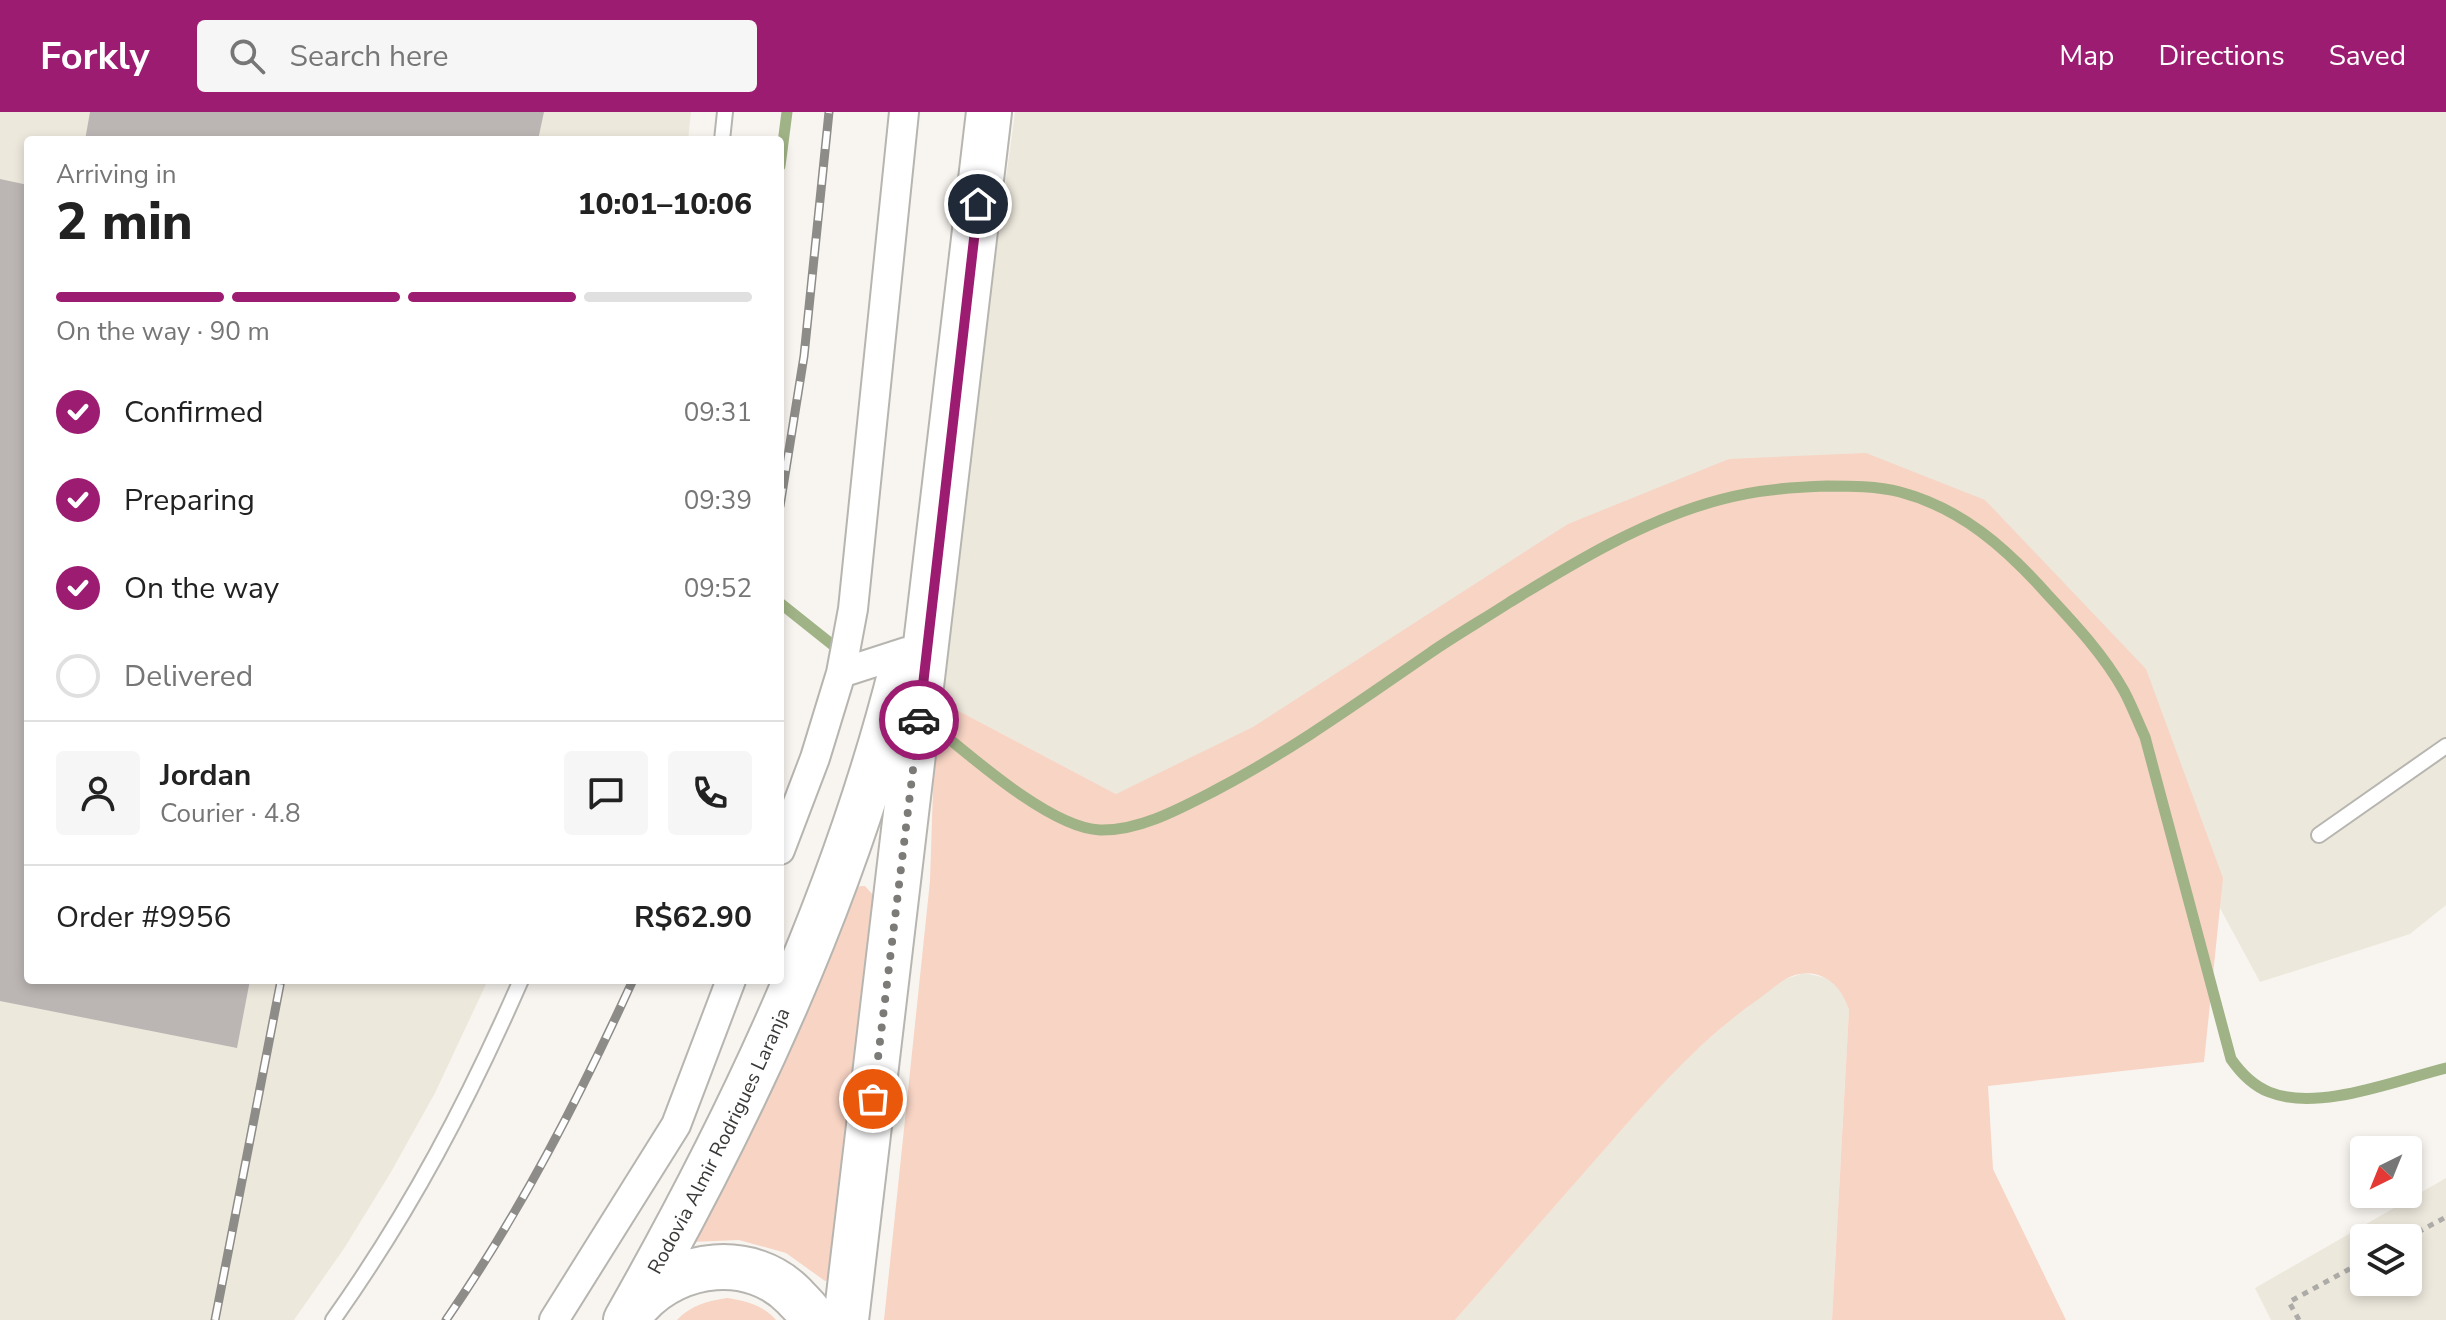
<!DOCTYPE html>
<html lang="en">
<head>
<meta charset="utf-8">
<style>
  body { margin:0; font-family:"Nunito Sans",sans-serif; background:#f6f6f6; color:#222; height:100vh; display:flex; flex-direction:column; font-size:30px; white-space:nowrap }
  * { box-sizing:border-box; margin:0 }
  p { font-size:26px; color:#767676 }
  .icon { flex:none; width:44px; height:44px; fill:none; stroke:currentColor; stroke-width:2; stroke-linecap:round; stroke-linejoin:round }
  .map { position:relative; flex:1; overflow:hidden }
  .drawer { position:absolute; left:24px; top:24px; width:760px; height:848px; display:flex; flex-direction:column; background:#fff; border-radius:8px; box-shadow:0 4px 12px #0003 }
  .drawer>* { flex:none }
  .needle { width:52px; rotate:223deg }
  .buttons { position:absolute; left:2350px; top:1024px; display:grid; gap:16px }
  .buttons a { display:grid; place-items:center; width:72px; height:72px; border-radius:8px; background:#fff; box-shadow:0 4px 12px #0003; font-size:40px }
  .pin { position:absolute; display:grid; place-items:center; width:68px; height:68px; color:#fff; margin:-34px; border:4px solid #fff; border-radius:50%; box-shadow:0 2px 8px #0007 }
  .courier { position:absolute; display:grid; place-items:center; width:80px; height:80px; margin:-40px; border:6px solid #9c1c71; border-radius:50%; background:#fff; color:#222; box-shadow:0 2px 10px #0007 }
  .headline em { font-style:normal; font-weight:800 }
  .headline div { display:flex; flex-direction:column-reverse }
  .headline { display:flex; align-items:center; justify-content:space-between; height:136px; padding:0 32px }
  h1 { font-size:52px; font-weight:800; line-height:60px }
  .bar { display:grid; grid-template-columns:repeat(4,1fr); gap:12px 8px; align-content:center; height:96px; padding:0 32px }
  .bar i { height:10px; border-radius:6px; background:#e0e0e0 }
  .bar .selected { background:#9c1c71 }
  .bar p { grid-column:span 4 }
  .line { display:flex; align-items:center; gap:20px; padding:0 32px; border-top:2px solid #e0e0e0 }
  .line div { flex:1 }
  .round { display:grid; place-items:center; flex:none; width:84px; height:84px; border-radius:8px; background:#f6f6f6 }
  ol { padding:0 32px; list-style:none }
  li { display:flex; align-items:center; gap:24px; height:88px }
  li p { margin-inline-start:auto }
  li .icon { padding:8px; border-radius:50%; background:#9c1c71; color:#fff; stroke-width:4 }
  li:last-child { color:#767676 }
  li i { width:44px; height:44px; border:4px solid #e0e0e0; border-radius:50% }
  header { display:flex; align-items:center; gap:48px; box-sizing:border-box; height:112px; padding:0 40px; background:#9c1c71; color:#fff }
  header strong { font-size:38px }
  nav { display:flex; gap:44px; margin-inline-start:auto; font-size:28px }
  .search { width:560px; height:72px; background:#f6f6f6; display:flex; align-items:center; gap:20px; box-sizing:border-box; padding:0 28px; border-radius:8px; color:#767676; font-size:30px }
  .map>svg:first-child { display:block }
  .built { fill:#ede8dc; fill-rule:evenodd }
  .green { fill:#f7d4c4 }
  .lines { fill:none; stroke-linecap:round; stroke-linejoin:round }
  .stream { stroke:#a0b386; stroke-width:11 }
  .building { fill:#bbb6b3 }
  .lane-casing { stroke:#b7b5b0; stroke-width:18 }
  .street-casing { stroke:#b7b5b0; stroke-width:32 }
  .primary-casing { stroke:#b7b5b0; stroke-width:48 }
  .path { stroke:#adaba7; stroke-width:5; stroke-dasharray:6 6; stroke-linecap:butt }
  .lane { stroke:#fff; stroke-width:14 }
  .street { stroke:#fff; stroke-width:28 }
  .primary { stroke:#fff; stroke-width:44 }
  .rail-casing { stroke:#8e8c89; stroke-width:9 }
  .rail { stroke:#fff; stroke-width:6; stroke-dasharray:18; stroke-linecap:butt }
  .done { stroke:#7c7b78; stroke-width:8; stroke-dasharray:0 14.4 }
  .route { stroke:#9c1c71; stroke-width:10 }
  .labels { text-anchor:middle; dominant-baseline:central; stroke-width:6; stroke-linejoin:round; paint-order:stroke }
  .street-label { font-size:20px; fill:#3a3937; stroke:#fff }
</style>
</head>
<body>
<header>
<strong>Forkly</strong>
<div class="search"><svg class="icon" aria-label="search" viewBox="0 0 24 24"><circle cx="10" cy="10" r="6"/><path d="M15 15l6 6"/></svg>Search here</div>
<nav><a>Map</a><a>Directions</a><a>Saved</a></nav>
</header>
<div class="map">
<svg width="2446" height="1208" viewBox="0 0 2446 1208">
  <rect width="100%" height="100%" fill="#f8f5f0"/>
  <path class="built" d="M0,0H691L688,28H28V868H488L435,981L391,1060L345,1135L294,1208H0Z
    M1015,0H2446V793L2410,822L2260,870L2150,667L1356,574L1116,682L936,587Z
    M1804,861L1827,866L1838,875L1845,886L1849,898L1832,1208H1455L1674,958L1741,898L1783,868Z
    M2446,1066V1208H2271L2255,1176ZM2408,1126V1170H2364V1126Z"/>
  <path class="green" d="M1866,341L1985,388L2146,557L2223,766L2204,950L1988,974L1993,1057L2066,1208H1832L1849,898C1842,874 1822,855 1795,863C1782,867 1771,878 1760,886C1699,928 1652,983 1604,1038C1554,1095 1505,1151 1455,1208H884L930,769L936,587L1116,682L1253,615L1568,412L1729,347Z
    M861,774H865L873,783L877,815L835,1165L825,1169L786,1141L739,1128L691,1130L853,777Z
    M727,1186C746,1189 763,1193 776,1208H677C691,1193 708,1189 727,1186Z"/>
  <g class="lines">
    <path class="stream" d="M780,54L787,0
      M780,491L844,542
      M929,610C968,642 1050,716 1100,718C1140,719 1181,696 1216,678C1292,638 1360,589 1430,541C1456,523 1484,507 1510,490C1575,450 1644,408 1719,388C1754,378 1791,375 1827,374C1851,374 1877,374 1900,380C1961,396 2006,436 2047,482C2075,512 2104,543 2124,579C2132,594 2138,610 2145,625L2231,947C2240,960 2254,974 2269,980C2318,1000 2397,968 2446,956"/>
  </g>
  <path class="building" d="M90,0H544L538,28H85Z
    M0,67L28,73V868H250L237,936L0,889Z"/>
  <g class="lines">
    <defs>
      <path id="lane" d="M722,28L725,0
        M2319,723L2446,634
        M333,1208C411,1098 467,991 521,868"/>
      <path id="street" d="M841,561L906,540
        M780,738L815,646L841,561L853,497L904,0
        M554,1208L676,1013L731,868"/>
      <g id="primary">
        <path d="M639,1192C678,1149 751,1140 794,1184C801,1192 810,1199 814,1208"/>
        <path id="s1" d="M626,1208C743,1002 844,786 902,555"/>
        <path d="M846,1208L989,0"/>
      </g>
    </defs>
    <use href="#lane" class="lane-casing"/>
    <use href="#street" class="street-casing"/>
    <use href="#primary" class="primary-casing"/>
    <path class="path" d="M2407,1126L2446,1105
      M2299,1208L2289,1190L2364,1149"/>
    <use href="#lane" class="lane"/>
    <use href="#street" class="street"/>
    <use href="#primary" class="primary"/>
    <defs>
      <path id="rail" d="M780,394L804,244L829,0
        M215,1208L281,868
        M446,1208C520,1101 579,986 633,868"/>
    </defs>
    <use href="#rail" class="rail-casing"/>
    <use href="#rail" class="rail"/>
  </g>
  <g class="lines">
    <path class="done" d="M873,987L919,608"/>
    <path class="route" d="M919,608L978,92"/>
  </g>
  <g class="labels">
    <g class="street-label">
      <text stroke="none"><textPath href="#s1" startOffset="202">Rodovia Almir Rodrigues Laranja</textPath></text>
    </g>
  </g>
</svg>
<div class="buttons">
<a><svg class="needle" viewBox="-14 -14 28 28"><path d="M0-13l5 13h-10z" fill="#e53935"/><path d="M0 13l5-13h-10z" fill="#767676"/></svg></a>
<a><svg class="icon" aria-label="layers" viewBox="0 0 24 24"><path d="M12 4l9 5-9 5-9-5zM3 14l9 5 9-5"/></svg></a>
</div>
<div class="pin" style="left:873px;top:987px;background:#ea580c"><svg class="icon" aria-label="bag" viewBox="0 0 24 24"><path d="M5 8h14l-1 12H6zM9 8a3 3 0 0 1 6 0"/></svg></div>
<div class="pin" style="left:978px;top:92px;background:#1f2937"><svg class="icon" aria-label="home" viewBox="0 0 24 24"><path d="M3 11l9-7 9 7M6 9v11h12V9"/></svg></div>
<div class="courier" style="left:919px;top:608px"><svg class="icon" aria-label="car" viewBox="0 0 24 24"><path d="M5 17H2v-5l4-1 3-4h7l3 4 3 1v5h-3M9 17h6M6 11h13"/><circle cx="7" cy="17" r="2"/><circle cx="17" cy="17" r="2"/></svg></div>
<section class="drawer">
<div class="headline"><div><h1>2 min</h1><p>Arriving in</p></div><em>10:01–10:06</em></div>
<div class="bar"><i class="selected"></i><i class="selected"></i><i class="selected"></i><i></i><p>On the way · 90 m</p></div>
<ol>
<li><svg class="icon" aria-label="check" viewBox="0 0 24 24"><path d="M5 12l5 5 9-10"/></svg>Confirmed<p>09:31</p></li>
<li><svg class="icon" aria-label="check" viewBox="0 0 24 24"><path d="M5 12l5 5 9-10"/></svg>Preparing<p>09:39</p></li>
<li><svg class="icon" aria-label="check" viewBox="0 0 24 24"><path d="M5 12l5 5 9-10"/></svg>On the way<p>09:52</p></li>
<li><i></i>Delivered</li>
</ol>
<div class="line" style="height:144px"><a class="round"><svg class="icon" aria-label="person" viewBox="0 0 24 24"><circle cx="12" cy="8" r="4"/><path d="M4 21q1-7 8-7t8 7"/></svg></a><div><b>Jordan</b><p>Courier · 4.8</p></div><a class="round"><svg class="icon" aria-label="chat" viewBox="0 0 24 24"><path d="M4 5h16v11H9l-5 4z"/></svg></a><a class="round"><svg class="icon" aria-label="phone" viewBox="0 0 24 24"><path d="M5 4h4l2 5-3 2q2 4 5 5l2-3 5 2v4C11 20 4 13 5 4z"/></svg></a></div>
<div class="line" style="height:104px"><div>Order #9956</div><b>R$62.90</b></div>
</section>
</div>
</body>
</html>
